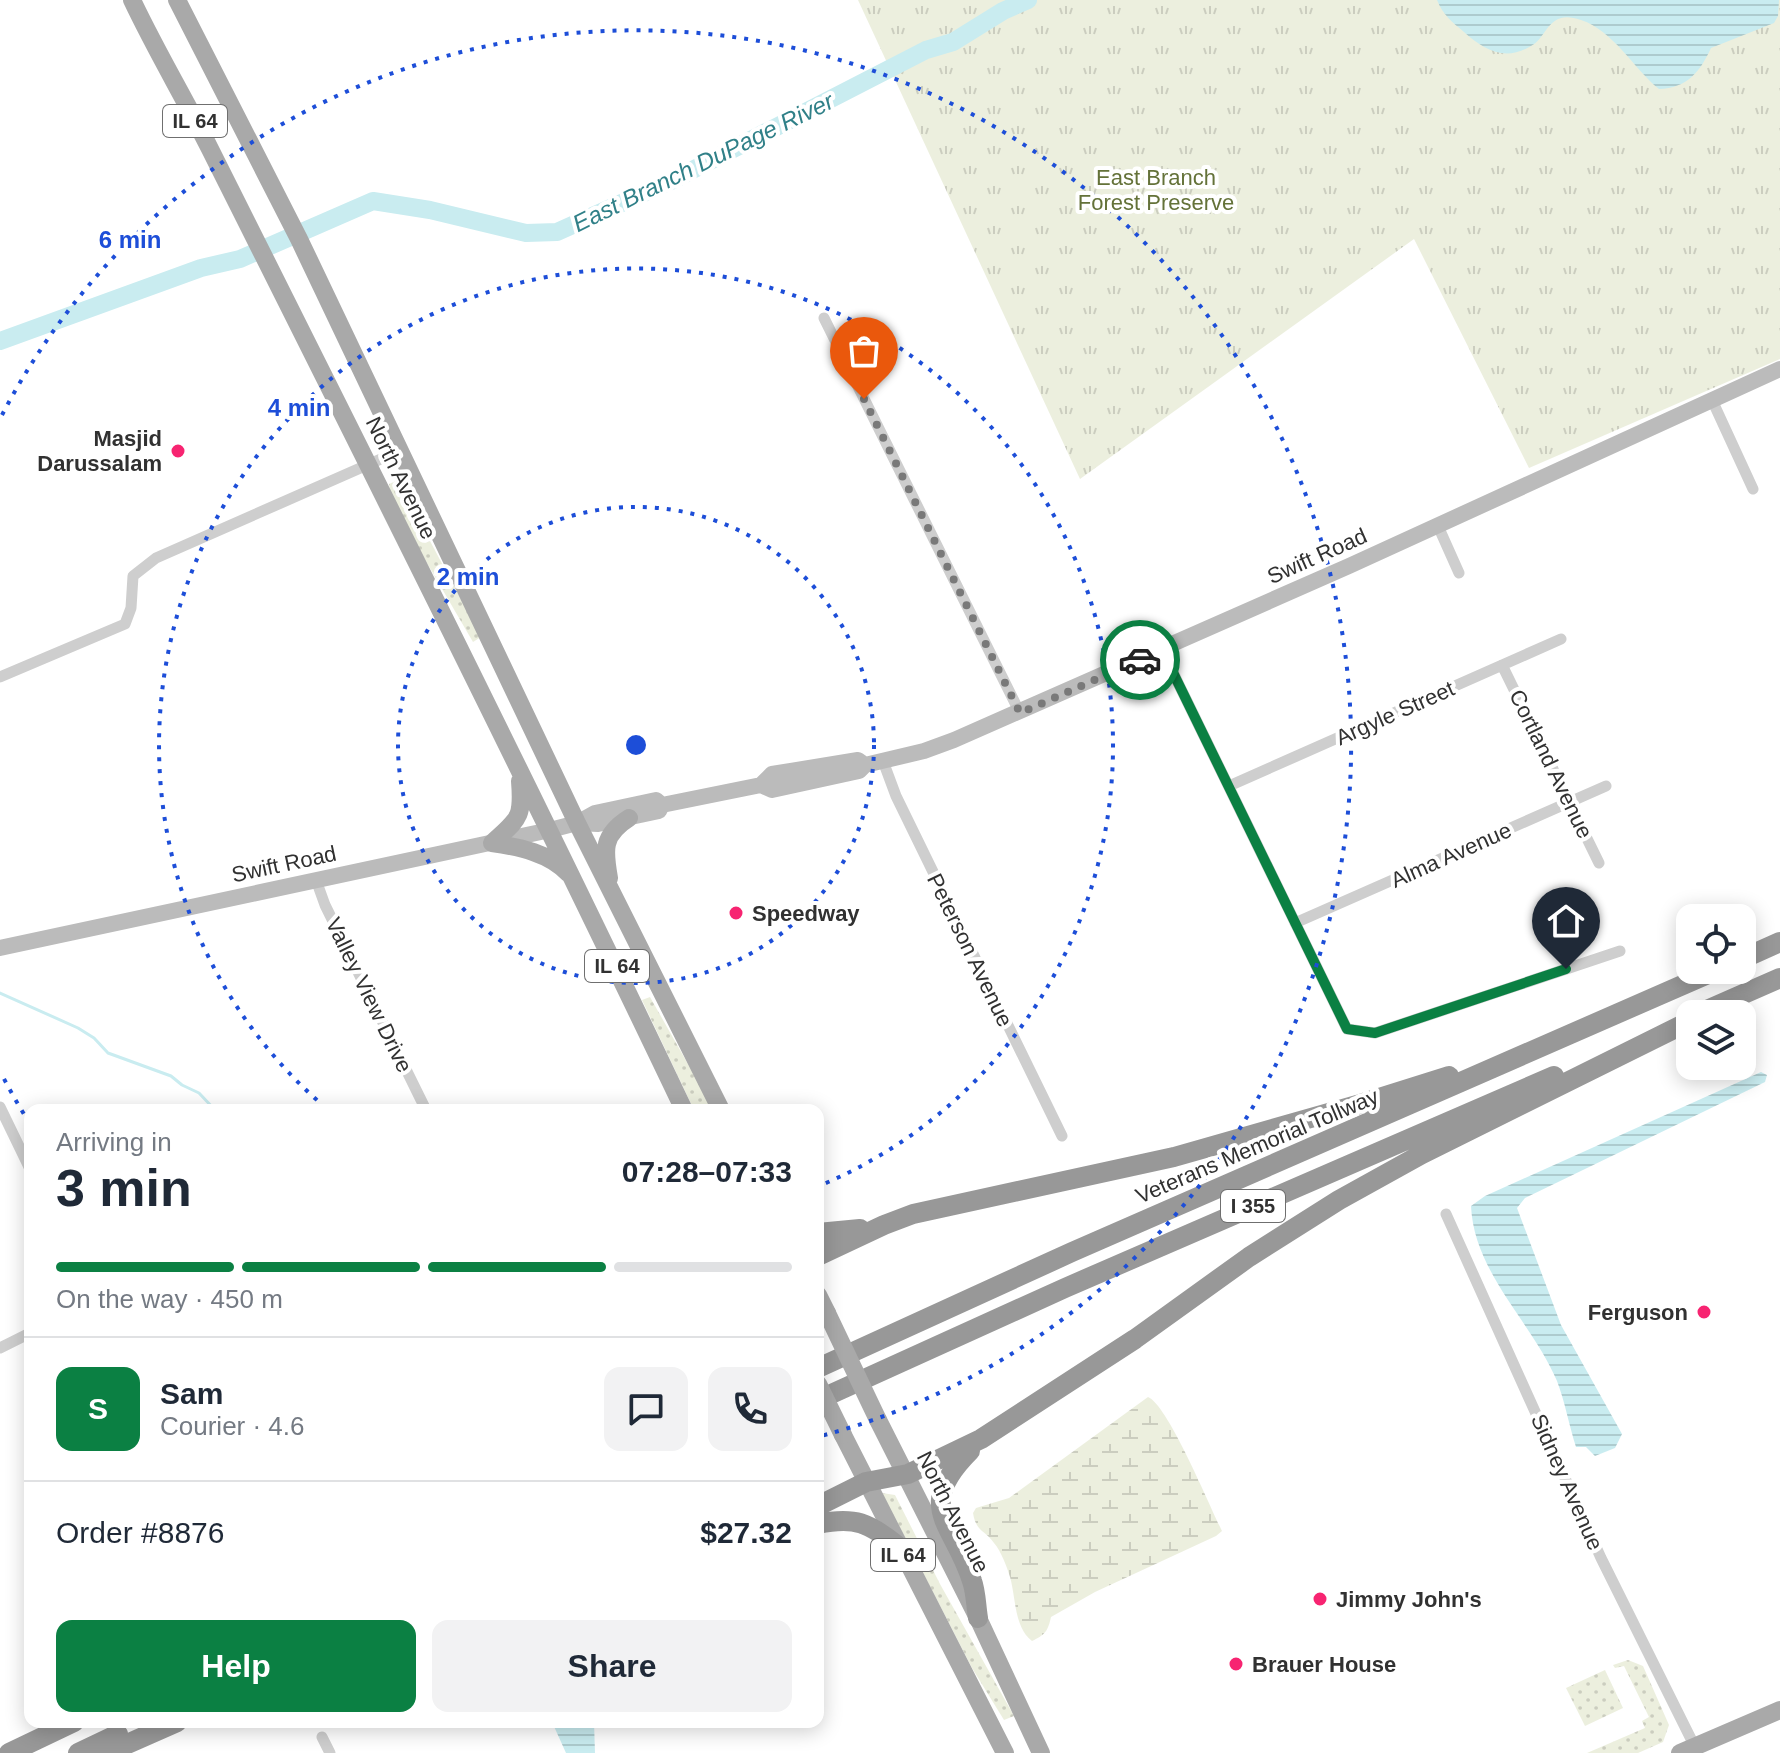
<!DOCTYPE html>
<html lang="en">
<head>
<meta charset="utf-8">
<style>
  body { margin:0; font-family:Helvetica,sans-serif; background:#f2f2f3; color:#1f2937; height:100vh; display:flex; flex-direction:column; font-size:30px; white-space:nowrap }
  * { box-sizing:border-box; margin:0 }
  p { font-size:26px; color:#747a83 }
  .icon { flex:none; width:44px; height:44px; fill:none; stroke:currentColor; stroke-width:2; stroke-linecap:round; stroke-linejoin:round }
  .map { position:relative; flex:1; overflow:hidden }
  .sheet { position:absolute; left:24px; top:1104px; width:800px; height:624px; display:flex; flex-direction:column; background:#fff; border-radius:16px; box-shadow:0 4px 20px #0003 }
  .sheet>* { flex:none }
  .controls { position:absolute; left:1676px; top:904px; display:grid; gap:16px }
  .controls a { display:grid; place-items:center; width:80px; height:80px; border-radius:16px; background:#fff; box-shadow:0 4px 20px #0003; font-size:40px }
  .pin { position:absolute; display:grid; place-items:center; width:68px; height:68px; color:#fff; margin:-82px -34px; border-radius:50% 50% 50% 0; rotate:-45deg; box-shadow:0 0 8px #0007 }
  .pin .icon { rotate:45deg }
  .courier { position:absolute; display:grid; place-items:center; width:80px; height:80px; margin:-40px; border:6px solid #0b8043; border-radius:50%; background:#fff; color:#222; box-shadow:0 2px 10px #0007 }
  .summary em { font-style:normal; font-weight:700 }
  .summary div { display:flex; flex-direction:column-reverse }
  .summary { display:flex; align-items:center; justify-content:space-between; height:136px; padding:0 32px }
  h1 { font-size:52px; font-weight:700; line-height:60px }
  .bar { display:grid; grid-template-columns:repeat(4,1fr); gap:12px 8px; align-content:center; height:96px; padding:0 32px }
  .bar i { height:10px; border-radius:6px; background:#e0e1e3 }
  .bar .selected { background:#0b8043 }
  .bar p { grid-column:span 4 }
  .line { display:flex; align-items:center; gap:20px; padding:0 32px; border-top:2px solid #e0e1e3 }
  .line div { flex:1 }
  .round { display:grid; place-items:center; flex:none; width:84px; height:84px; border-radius:16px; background:#f2f2f3 }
  .primary-button { display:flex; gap:16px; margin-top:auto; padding:16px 32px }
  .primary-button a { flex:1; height:92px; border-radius:16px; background:#0b8043; color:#fff; font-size:32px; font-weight:700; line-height:92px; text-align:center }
  .primary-button a+a { background:#f2f2f3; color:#1f2937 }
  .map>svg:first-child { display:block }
  .grass { fill:url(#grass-dots) }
  .wetland { fill:url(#wetland-marsh) }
  .park { fill:url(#park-tufts) }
  .water { fill:url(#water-rules) }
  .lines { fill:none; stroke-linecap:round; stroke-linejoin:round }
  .stream { stroke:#c9ecf0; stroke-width:3 }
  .river { stroke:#c9ecf0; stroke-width:18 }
  .street { stroke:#cecece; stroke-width:11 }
  .secondary { stroke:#bbb; stroke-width:16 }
  .primary { stroke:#a9a9a9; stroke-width:18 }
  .highway { stroke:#989898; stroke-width:20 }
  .primary-bridge { stroke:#a9a9a9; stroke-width:18 }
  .done { stroke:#797979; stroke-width:8; stroke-dasharray:0 14.4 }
  .route { stroke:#0b8043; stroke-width:10 }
  .ring { fill:none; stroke:#1d4ed8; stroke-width:4; stroke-dasharray:4 8 }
  .poi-dot { fill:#f72471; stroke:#fff; stroke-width:3 }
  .labels { text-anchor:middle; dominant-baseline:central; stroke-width:8; stroke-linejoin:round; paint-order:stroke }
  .shield { fill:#fff; stroke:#6f6f6f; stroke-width:2 }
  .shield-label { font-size:20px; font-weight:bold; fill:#313131 }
  .park-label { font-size:22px; fill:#647239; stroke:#fff }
  .poi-label { font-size:22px; font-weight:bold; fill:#313131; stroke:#fff; text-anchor:start }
  .street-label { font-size:22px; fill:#313131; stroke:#fff }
  .water-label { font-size:24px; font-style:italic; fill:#308088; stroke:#fff }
  .centre { fill:#1d4ed8; stroke:#fff; stroke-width:4 }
  .ring-label { font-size:24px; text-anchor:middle; font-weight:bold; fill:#1d4ed8; stroke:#fff; stroke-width:8; stroke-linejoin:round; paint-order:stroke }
</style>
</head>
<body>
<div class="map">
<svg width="1780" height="1753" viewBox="0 0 1780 1753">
  <defs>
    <pattern id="grass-dots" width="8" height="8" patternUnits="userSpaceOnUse" patternTransform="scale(2)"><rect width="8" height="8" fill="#ecefde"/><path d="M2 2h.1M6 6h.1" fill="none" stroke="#cbcdbf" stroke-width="1.8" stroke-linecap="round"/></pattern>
    <pattern id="wetland-marsh" width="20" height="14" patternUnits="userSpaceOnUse" patternTransform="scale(2)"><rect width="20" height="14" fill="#ecefde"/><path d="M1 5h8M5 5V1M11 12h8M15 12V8" fill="none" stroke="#cbcdbf"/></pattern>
    <pattern id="park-tufts" width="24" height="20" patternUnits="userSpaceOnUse" patternTransform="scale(2)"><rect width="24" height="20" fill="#ecefde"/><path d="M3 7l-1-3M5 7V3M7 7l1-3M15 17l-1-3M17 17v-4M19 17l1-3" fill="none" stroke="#cbcdbf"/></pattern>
    <pattern id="water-rules" width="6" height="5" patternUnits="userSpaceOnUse" patternTransform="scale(2)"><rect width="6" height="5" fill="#c9ecf0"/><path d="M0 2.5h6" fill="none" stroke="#adcbce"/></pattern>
  </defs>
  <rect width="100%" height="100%" fill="#fff"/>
  <path class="grass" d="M396,481L404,492L481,637L473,642L420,551L390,491L389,484Z
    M650,997L714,1110H694L642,1000Z
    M882,1493L895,1495L940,1584L1014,1716L1004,1720L972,1668Z
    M1628,1660L1643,1666L1669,1725L1663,1742L1638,1753H1587L1645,1728L1642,1721L1649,1717L1624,1666L1615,1668L1613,1665Z
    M1605,1670L1623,1708L1585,1726L1566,1688Z"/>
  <path class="wetland" d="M1148,1397C1168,1405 1210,1507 1222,1531L1216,1536L1095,1592L1051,1617C1048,1631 1045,1635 1032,1641C1014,1627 1016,1598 1010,1577C1007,1567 1001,1551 994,1543C985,1530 976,1532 973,1513L976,1508L1009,1498Z"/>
  <path class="park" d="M858,0H1780V359L1529,468L1414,239L1080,479Z"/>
  <path class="water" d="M1437,0H1779L1778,16L1774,23L1711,48C1700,72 1687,88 1659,89C1633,68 1614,31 1581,20C1548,8 1548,37 1531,46C1505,62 1484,50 1464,32C1452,22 1443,15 1437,0Z
    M1761,1072L1767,1075L1765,1082L1525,1198L1517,1208L1561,1325L1622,1434L1615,1448L1595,1456L1586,1447H1576C1569,1425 1565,1402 1557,1381C1532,1322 1474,1273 1471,1206L1485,1196Z
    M552,1722H594L595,1753H566Z"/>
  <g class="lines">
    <path class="stream" d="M0,993L78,1028L94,1038L108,1053L171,1076L182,1085L199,1093L215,1110"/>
    <path class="river" d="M0,341L201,268L240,259L373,201L430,210L526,233L557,232L673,180L926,50L953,42L1003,11L1028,0"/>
    <path class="street" d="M824,318L1020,713
      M1712,400L1753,489
      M1438,526L1459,573
      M1162,650L1347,1029L1375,1033L1620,951
      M1502,665L1599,863
      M0,677L125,624L131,608L133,576L156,558L399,451
      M883,761L896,796L1062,1136
      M1229,786L1561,639
      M316,880L325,905L426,1110
      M1295,923L1606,786
      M0,1107L30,1169
      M1446,1214L1601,1558L1695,1747
      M0,1348L30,1333
      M322,1737L330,1753"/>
    <path class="secondary" d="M761,785L772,790L859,771L865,765L924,751L954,740L1349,566L1780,369
      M578,823L598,824L659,811L662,805L761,785L772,774L858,760L865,765
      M0,948L550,830L577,823L595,813L656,800L662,805"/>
    <path class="primary" d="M132,0C156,51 185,99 210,149C370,468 530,787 684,1110
      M177,0L299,239L577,823L721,1110
      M492,843C519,847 550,853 569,874
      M492,843C519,818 523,819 520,781
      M609,878C604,850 602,835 629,818
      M818,1295L827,1313
      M878,1420L978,1618L1041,1753
      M843,1435L1005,1753
      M1680,1753L1780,1710"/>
    <path class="highway" d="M1742,959L1780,942
      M1698,1014L1780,978
      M818,1233L860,1229
      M818,1256L884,1225L913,1214L1174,1157L1360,1104L1449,1076
      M818,1368L1072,1252L1717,970
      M818,1400L1065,1288L1554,1076
      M970,1451C913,1508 954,1523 972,1581C976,1592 976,1606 978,1618
      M818,1506L866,1482L908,1474L981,1439L1135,1339L1249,1257L1339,1200L1422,1154L1690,1021
      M818,1524C855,1516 869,1523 898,1546
      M9,1753L74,1722
      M78,1753L118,1734
      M107,1753L177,1722"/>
    <path class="primary-bridge" d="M827,1313L878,1420
      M818,1384L843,1435"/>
  </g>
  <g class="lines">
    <path class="done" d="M864,399L1020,713L1140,660"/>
    <path class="route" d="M1140,660L1162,650L1347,1029L1375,1033L1566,969"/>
  </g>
  <g class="ring">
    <circle cx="636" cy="745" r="238"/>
    <path d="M326 1108A477 477 0 1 1 819 1186"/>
    <path d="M30 1124A715 715 0 0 1 2 1075M2 415A715 715 0 1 1 821 1436"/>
  </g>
  <g class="poi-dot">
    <circle cx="178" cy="451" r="8"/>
    <circle cx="736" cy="913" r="8"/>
    <circle cx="1704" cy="1312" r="8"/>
    <circle cx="1320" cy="1599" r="8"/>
    <circle cx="1236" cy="1664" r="8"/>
  </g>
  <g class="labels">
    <g class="shield">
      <rect x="163" y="105" width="64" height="32" rx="6"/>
      <rect x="585" y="950" width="64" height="32" rx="6"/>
      <rect x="1221" y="1190" width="64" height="32" rx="6"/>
      <rect x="871" y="1539" width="64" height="32" rx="6"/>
    </g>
    <g class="shield-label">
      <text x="195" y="121">IL 64</text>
      <text x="617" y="966">IL 64</text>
      <text x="1253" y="1206">I 355</text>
      <text x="903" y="1555">IL 64</text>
    </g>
    <g class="park-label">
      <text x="1156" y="177">East Branch<tspan x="1156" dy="25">Forest Preserve</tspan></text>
    </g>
    <g class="poi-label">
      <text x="162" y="438" text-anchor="end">Masjid<tspan x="162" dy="25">Darussalam</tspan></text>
      <text x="752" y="913">Speedway</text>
      <text x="1688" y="1312" text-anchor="end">Ferguson</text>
      <text x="1336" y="1599">Jimmy John's</text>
      <text x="1252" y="1664">Brauer House</text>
    </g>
    <g class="street-label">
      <text transform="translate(401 478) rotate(64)">North Avenue</text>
      <text transform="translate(1317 556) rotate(-24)">Swift Road</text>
      <text transform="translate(1395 713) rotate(-24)">Argyle Street</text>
      <text transform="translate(1551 764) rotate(64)">Cortland Avenue</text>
      <text transform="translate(1451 855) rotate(-24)">Alma Avenue</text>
      <text transform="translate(284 864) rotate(-12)">Swift Road</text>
      <text transform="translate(970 950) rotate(64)">Peterson Avenue</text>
      <text transform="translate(369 995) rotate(64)">Valley View Drive</text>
      <text transform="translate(1257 1146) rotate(-23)">Veterans Memorial Tollway</text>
      <text transform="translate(1567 1482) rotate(66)">Sidney Avenue</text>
      <text transform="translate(953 1512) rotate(63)">North Avenue</text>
    </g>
    <g class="water-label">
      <text transform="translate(703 162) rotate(-26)">East Branch DuPage River</text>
    </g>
  </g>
  <circle cx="636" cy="745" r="12" class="centre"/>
  <g class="ring-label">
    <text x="130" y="248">6 min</text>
    <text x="299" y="416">4 min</text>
    <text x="468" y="585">2 min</text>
  </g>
</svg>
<div class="controls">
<a><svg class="icon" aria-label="locate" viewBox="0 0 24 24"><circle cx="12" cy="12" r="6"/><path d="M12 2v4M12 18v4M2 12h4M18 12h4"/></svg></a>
<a><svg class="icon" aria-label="layers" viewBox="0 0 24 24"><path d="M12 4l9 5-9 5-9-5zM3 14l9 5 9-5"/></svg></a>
</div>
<div class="pin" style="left:864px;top:399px;background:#ea580c"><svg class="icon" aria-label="bag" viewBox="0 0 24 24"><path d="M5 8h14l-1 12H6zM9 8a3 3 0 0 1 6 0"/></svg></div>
<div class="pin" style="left:1566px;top:969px;background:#1f2937"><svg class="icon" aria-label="home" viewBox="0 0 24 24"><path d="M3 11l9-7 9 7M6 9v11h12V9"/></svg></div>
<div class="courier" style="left:1140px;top:660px"><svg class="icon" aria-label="car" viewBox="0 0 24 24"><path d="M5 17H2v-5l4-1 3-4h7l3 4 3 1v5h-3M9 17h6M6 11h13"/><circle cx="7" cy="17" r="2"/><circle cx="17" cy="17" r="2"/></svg></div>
<section class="sheet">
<div class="summary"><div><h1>3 min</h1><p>Arriving in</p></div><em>07:28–07:33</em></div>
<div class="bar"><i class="selected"></i><i class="selected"></i><i class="selected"></i><i></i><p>On the way · 450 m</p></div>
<div class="line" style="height:144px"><b class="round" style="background:#0b8043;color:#fff">S</b><div><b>Sam</b><p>Courier · 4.6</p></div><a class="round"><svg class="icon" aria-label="chat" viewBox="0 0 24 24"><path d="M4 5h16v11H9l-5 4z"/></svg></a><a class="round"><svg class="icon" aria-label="phone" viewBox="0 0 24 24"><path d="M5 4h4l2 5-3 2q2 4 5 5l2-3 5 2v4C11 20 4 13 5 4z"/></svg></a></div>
<div class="line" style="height:104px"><div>Order #8876</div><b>$27.32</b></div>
<div class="primary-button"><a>Help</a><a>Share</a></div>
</section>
</div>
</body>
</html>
